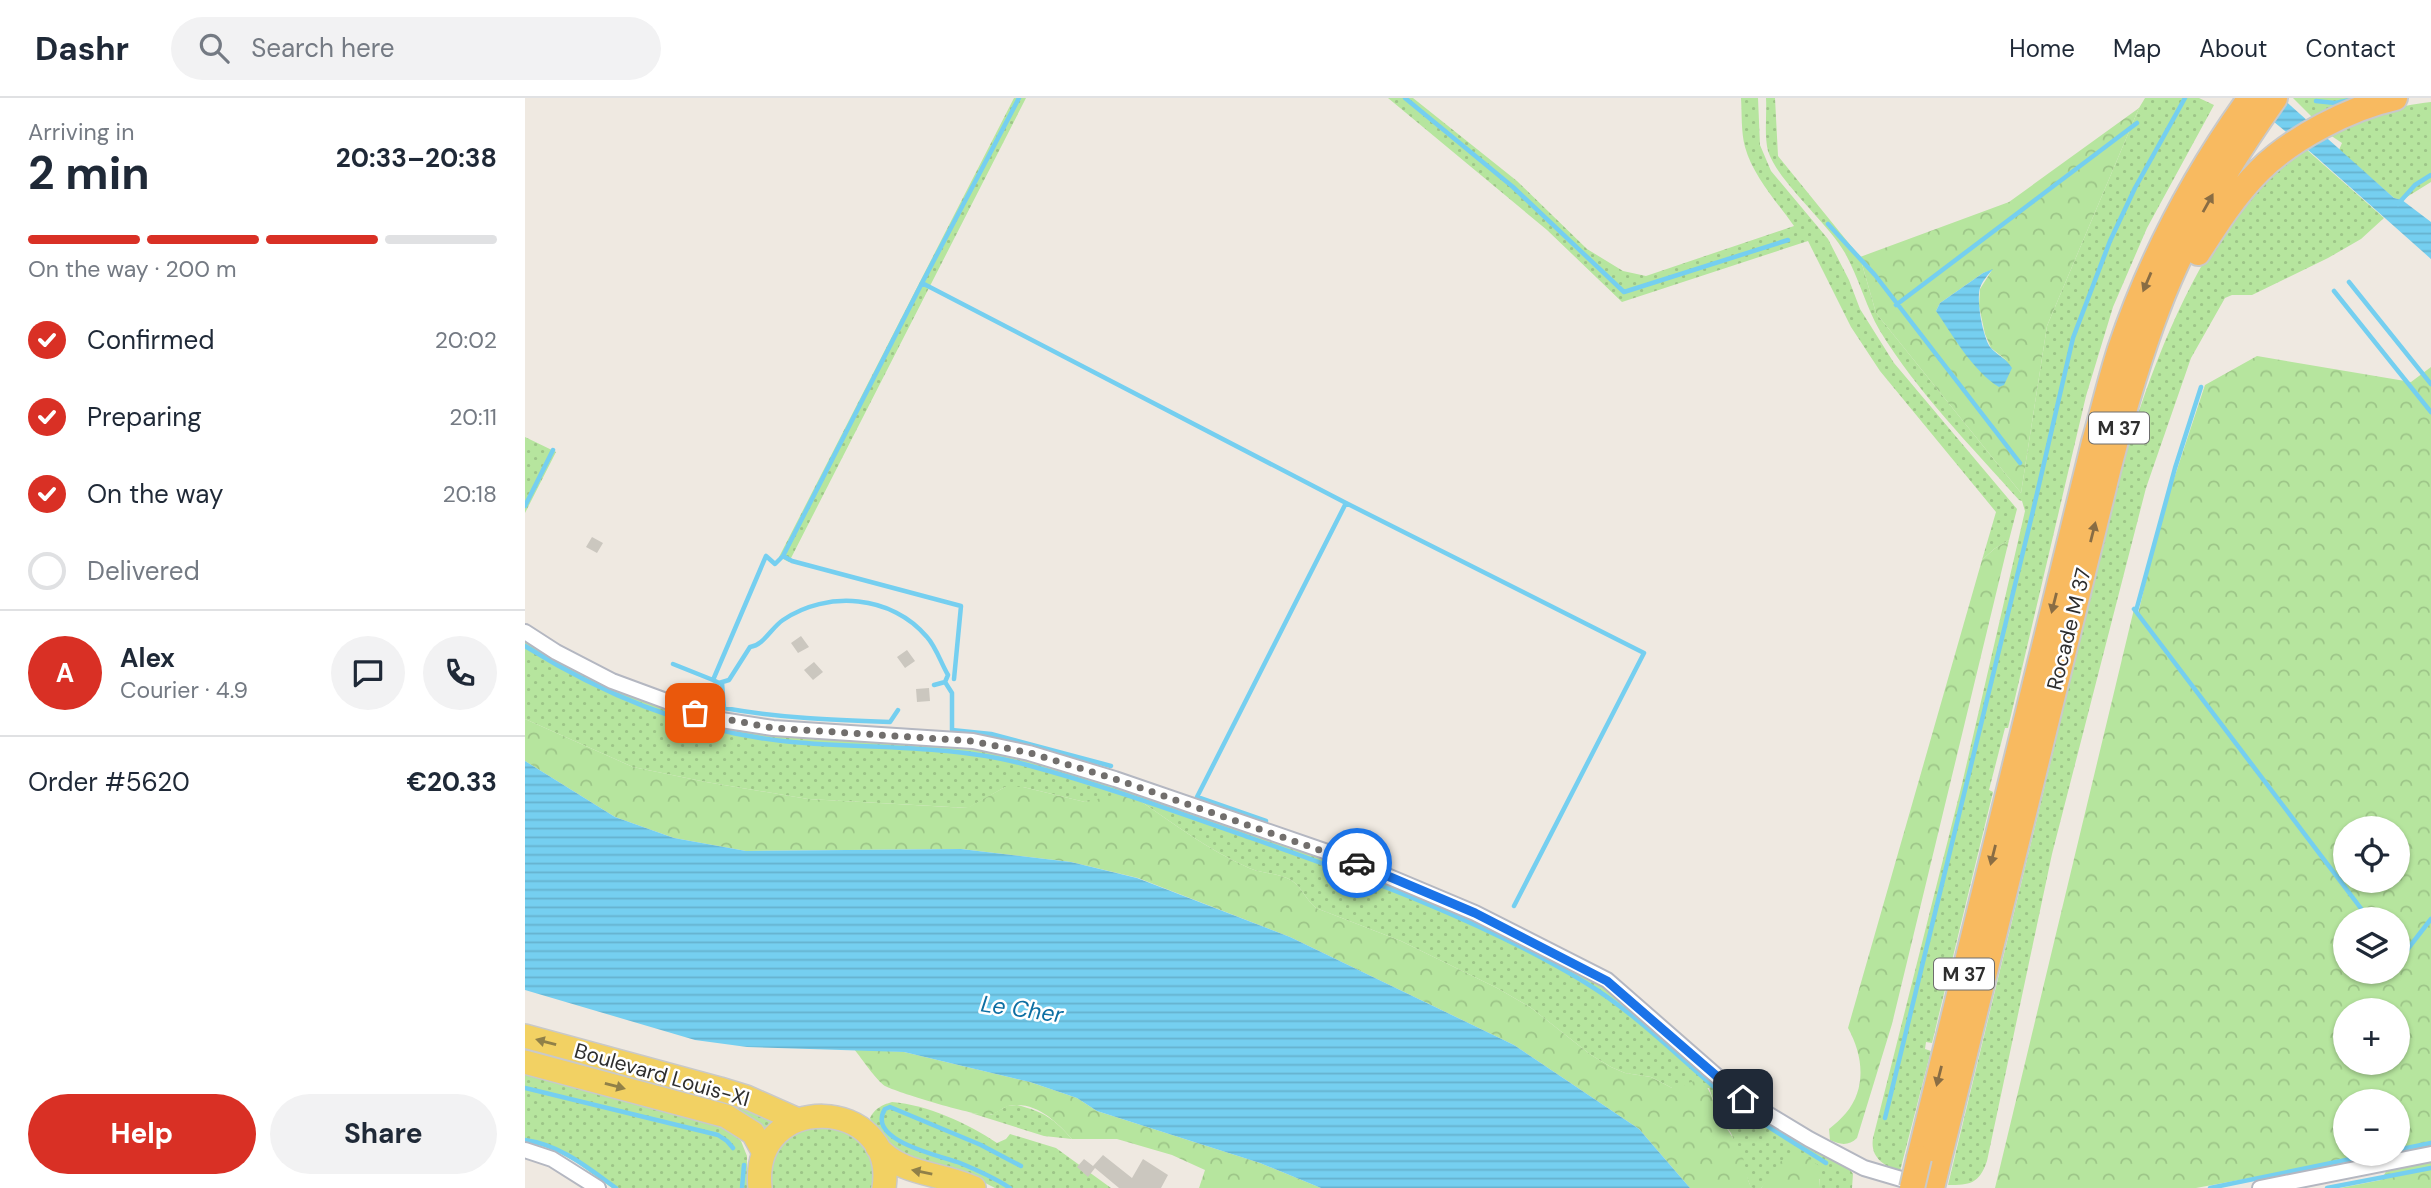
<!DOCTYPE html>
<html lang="en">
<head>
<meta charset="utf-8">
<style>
  body { margin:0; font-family:"DM Sans",sans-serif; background:#f2f2f3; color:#1f2937; height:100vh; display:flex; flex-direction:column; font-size:26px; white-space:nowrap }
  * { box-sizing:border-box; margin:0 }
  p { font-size:23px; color:#747a83 }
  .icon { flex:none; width:38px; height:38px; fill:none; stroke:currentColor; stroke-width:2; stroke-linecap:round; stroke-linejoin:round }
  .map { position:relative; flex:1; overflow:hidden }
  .panel { display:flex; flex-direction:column; background:#fff; width:525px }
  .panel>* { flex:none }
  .buttons { position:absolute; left:1808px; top:718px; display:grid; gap:14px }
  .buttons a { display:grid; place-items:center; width:77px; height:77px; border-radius:50%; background:#fff; box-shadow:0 2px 5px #0004; font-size:35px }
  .pin { position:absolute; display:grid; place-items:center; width:60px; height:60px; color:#fff; margin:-30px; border-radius:14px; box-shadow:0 4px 10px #0006 }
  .courier { position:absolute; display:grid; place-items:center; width:70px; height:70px; margin:-35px; border:5px solid #1a73e8; border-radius:50%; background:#fff; color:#222; box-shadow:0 2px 9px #0007 }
  .summary em { font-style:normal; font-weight:700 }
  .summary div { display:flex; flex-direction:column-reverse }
  .summary { display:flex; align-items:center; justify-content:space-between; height:119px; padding:0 28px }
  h1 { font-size:46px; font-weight:700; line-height:52px }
  .bar { display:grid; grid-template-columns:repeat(4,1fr); gap:10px 7px; align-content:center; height:84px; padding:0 28px }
  .bar i { height:9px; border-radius:5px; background:#e0e1e3 }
  .bar .current { background:#d93025 }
  .bar p { grid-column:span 4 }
  .line { display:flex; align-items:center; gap:18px; padding:0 28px; border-top:2px solid #e0e1e3 }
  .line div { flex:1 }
  .round { display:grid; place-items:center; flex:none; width:74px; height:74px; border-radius:37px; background:#f2f2f3 }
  ol { padding:0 28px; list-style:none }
  li { display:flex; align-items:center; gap:21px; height:77px }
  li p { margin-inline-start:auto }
  li .icon { padding:7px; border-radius:50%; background:#d93025; color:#fff; stroke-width:4 }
  li:last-child { color:#747a83 }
  li i { width:38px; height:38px; border:4px solid #e0e1e3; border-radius:50% }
  .primary-button { display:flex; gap:14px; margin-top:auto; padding:14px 28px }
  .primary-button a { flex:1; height:80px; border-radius:42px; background:#d93025; color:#fff; font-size:28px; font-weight:700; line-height:80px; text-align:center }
  .primary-button a+a { background:#f2f2f3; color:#1f2937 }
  header { display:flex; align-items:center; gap:42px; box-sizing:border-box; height:98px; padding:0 35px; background:#fff; border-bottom:2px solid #e0e1e3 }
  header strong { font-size:33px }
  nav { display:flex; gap:38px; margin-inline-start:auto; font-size:24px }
  .search { width:490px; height:63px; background:#f2f2f3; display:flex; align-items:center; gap:18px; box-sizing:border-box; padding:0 24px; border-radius:38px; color:#747a83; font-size:26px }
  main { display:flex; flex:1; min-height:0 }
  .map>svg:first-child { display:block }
  .grass { fill:url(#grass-dots) }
  .forest { fill:url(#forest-crowns); fill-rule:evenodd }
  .water { fill:url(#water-rules) }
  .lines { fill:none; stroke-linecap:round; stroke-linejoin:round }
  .stream { stroke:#75cff0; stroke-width:4.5 }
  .building { fill:#cbc7bf }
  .minor-casing { stroke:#b4b7c1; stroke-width:18 }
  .primary-casing { stroke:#c9c9c9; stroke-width:26 }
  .trunk-casing { stroke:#c9c9c9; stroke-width:28 }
  .minor { stroke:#fff; stroke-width:14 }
  .primary { stroke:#f2d163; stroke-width:23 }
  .trunk { stroke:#f8ba60; stroke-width:24 }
  .trunk-bridge-casing { stroke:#c9c9c9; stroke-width:28; stroke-linecap:butt }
  .trunk-bridge { stroke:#f8ba60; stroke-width:24 }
  .oneway { fill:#896d44 }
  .oneway2 { fill:#908048 }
  .done { stroke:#726f6d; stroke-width:7; stroke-dasharray:0 12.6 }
  .route { stroke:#1a73e8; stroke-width:9 }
  .labels { text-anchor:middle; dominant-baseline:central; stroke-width:5; stroke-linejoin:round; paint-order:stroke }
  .shield { fill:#fff; stroke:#6d6d6d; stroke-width:2 }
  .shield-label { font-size:19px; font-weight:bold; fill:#2e2e2e }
  .street-label { font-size:21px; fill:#2e2e2e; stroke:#fff }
  .water-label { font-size:23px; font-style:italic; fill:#0d6fa3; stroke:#fff }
</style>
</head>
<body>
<header>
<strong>Dashr</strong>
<div class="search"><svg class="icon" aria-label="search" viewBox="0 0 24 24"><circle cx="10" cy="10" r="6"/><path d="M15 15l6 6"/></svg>Search here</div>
<nav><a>Home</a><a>Map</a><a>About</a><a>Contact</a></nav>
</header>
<main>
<section class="panel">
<div class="summary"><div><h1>2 min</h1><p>Arriving in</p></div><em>20:33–20:38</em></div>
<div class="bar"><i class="current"></i><i class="current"></i><i class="current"></i><i></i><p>On the way · 200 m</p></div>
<ol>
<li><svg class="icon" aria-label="check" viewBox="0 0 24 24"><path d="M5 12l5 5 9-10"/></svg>Confirmed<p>20:02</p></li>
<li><svg class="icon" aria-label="check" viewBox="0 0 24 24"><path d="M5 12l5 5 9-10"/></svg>Preparing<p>20:11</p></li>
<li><svg class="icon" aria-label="check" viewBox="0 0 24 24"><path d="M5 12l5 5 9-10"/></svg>On the way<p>20:18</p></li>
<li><i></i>Delivered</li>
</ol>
<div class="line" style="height:126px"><b class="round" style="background:#d93025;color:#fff">A</b><div><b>Alex</b><p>Courier · 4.9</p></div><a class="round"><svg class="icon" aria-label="chat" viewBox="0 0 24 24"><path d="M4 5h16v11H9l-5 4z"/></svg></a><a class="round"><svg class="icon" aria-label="phone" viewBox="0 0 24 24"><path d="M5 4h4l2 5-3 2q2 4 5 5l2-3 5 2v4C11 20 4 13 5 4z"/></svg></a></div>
<div class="line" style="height:91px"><div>Order #5620</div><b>€20.33</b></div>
<div class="primary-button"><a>Help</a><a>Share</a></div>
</section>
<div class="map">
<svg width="1906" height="1090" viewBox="0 0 1906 1090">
  <defs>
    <pattern id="grass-dots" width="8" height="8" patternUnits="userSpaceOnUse" patternTransform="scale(1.75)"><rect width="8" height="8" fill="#b6e59e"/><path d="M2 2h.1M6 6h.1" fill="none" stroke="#9dc588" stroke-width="1.8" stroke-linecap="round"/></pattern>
    <pattern id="forest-crowns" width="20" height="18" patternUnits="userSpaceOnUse" patternTransform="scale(1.75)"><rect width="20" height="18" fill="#b6e59e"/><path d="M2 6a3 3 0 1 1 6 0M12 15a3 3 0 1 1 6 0" fill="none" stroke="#9dc588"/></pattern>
    <pattern id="water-rules" width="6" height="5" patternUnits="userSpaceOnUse" patternTransform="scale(1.75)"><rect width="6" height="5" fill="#75cff0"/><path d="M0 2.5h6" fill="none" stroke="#66b2ce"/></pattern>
  </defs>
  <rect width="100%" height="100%" fill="#efe9e1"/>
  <path class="grass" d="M489,0H501L264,464L254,459Z
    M863,0H888L992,83L1062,151L1098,173L1121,178L1269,128C1252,104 1228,78 1220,49C1216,34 1217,16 1216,0H1233L1235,47L1246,73L1303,141L1324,182L1335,211L1369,265L1492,411L1484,442L1469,451L1457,462L1471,414L1355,273L1326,229L1283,143L1097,204L1022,132Z
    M1241,0H1250L1253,58L1335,159L1351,215L1496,395L1522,228L1614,10L1620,0H1674L1689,7L1622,130L1588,209L1561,298L1483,630H1480L1464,692L1468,694L1407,945L1401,944L1400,951L1406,953L1375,1073C1358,1068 1345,1059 1348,1040L1437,686L1500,413L1497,403L1494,402C1446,348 1393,295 1355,233C1341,209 1334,180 1320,155C1302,124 1253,84 1243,53C1239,37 1242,17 1241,0Z
    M1768,0H1849L1791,23Z
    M1906,4V84L1877,102L1869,100L1814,52L1817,45L1805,37C1833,17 1872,8 1906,4Z
    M1782,52L1859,120L1836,141L1803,160L1727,197H1707L1700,200L1666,260L1621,390L1527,756L1462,1063C1454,1086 1445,1087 1423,1087C1457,945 1492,804 1526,662C1570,482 1603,261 1714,109C1731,85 1758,68 1782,52Z
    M0,339L31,354L0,415Z
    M0,542L57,575L112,600L175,622L215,632L270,639L443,648L538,670L810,760L989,840L1078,889L1107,910L1220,1007L1284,1049L1324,1070L1328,1076L1327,1090H1295V1081L1247,1078L1236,1090H1226L1206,1035L1194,1018L1184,990H1147L1126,979L1100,975L1086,969L1066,957L1005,909L972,890L876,843L791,810C781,802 777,789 766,782C754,775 737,776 724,770C683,752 645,723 608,698L560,704L498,689H480L443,710L283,701L181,684L108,669L0,621Z
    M0,949L210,1005L247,1023L239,1031L0,957Z
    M0,976L171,1021L203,1032L216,1043L222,1058V1090H87L51,1064L29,1052L0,1043Z
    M367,1004C403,1007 442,1025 472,1045L481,1041L485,1036L531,1050L586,1090H470L437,1073L416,1067L389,1063L375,1058L348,1029L345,1020C350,1010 357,1007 367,1004Z
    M492,1007C520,1014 529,1021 547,1041L519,1038L446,1015L466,1017L482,1008Z
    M302,1026C340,1043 348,1047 350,1090H246C246,1070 249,1046 269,1035C278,1030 292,1029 302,1026Z"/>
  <path class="forest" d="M1614,10L1522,228L1496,395L1351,215L1335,159L1484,104ZM1467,172L1455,191L1454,208L1460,236L1466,250L1484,264L1411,213L1415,205L1458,175Z
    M1732,258L1886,284L1906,269V1090H1815L1856,1082L1872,1055V1003H1820V1055H1861L1671,1090H1470L1609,511L1613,516L1636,420L1680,287ZM1820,730H1872V782H1820ZM1820,821H1872V873H1820ZM1820,912H1872V964H1820Z
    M1484,442L1367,926L1332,1040C1324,1048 1315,1047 1305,1042L1304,1031C1310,1026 1316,1021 1321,1015C1342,990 1338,957 1323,930L1457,462L1469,451Z
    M0,621L108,669L181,684L283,701L442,710L480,689H498L560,704L593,696L608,698C645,723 683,752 724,770C737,776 754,775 766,782C777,789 781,802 791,810L876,843L972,890L1005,909L1066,957L1086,969L1100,975L1126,979L1147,990H1156C1183,969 1186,1001 1194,1018C1201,1031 1212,1043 1217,1057C1221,1067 1221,1079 1226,1089L1229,1090H1165L1114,1031L989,947L765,839L613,780L546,764L436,751L221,753L149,740L90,719L0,663Z
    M329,951L379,954L505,984L552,1000L572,1013L735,1065L796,1090H674L680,1072L647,1057L592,1041H547C532,1024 510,1002 483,1008C477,1010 471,1016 464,1017C453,1019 371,994 360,988C351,982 337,961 329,951Z
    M1271,1058L1284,1060L1294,1068L1295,1090H1236L1256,1063Z"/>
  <path class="water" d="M1720,0H1757L1869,100L1877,102L1906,124V161L1789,57Z
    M1468,171C1463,177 1457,183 1455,190C1451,202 1458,241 1466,250C1473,258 1482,261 1487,270L1479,287L1474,289C1447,272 1429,239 1411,213L1415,205L1458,175Z
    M0,663L90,719L149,740L221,753L436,751L546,764L612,780L765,839L989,947L1114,1031L1165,1090H796L735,1065L572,1013L552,1000L505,984L379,954L222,949L170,942L0,892Z"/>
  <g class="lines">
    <path class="stream" d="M494,0L397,185L821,405L1119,555L989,808
      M880,0L988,89L1099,194L1263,142
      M1791,3L1810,5L1825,2
      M1873,106L1890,87L1906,77
      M1303,126L1350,177L1495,365
      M1824,184L1906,286
      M397,185L258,458L250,466L241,458L188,582L194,585L204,582L225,549C239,547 246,530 258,522C302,492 367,497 402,539C411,549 416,565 423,577L420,584L409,587
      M1809,193L1906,314
      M1371,207L1612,25
      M0,408L28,352
      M258,458L267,463L436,508L429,581
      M1609,511L1844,821
      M1611,513L1650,370L1676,289
      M0,548C82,599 170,635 267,644C345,651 425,646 502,667C577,687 652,714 726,740C840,780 957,822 1061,885C1110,915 1150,956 1194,993C1227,1020 1265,1042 1301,1065
      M148,566L188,582
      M420,584L427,595V632L466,636L586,668
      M197,585L199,610C254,620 309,622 365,624L373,612
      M741,723L672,699L821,405
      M1872,858L1875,861L1906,821
      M0,990L193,1037L202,1043L208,1050
      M1360,1020L1507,417L1548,240L1585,143L1610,90L1660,0
      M0,1042C36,1047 63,1070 91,1090
      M1872,1052L1906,1045
      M217,1090L219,1067
      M485,1090C470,1080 452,1072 435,1065C417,1058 340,1043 360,1011L365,1009L456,1047L496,1068
      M1685,1090L1855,1055
      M1802,1090L1906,1070"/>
  </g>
  <path class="building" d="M67,439L78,445L72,455L61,449Z
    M276,538L284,549L273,555L266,545Z
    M382,552L390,563L380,570L372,559Z
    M289,564L298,574L288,582L279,572Z
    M404,590L405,603L392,604L391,591Z
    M578,1057L607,1080L618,1061L643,1077L636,1090H594L570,1070L563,1079L552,1069L559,1061L568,1068Z"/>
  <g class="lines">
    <defs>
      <path id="minor" d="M0,534L31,554L87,583L190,621L248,630L448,643L504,655L590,681L817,759L950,815L1082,882L1218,1001L1284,1041L1339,1070L1393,1086
        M0,1052L27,1061L73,1090
        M1735,1090L1906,1056"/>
      <path id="primary" d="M0,938L195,991L221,999L273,1022
        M0,964L201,1018L228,1035L239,1055
        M352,1049C377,1078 415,1074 449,1090
        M235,1090C225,991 373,998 359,1090"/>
      <path id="trunk" d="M1673,155C1691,127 1710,97 1734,73C1767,40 1825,10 1870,0
        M1394,1060L1569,344C1578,313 1585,282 1595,251C1625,162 1670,76 1725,0
        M1407,1090L1584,369C1598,315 1613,262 1633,210C1661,135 1704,65 1750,0"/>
    </defs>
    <use href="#minor" class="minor-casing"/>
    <use href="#primary" class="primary-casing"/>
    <use href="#trunk" class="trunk-casing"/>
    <use href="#minor" class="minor"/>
    <use href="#primary" class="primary"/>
    <use href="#trunk" class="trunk"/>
    <defs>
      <path id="trunk-bridge" d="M1387,1090L1394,1060"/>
    </defs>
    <use href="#trunk-bridge" class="trunk-bridge-casing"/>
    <use href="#trunk-bridge" class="trunk-bridge"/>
  </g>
  <defs><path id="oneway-solid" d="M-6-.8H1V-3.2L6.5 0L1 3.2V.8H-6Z" transform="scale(1.75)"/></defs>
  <g class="oneway">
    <use href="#oneway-solid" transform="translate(1683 105) rotate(-61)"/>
    <use href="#oneway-solid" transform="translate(1622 184) rotate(113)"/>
    <use href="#oneway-solid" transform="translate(1568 434) rotate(-76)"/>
    <use href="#oneway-solid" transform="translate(1529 505) rotate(104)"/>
    <use href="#oneway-solid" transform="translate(1468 757) rotate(104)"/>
    <use href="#oneway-solid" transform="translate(1414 978) rotate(104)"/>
  </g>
  <g class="oneway2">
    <use href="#oneway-solid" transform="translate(21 944) rotate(-165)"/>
    <use href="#oneway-solid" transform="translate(90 988) rotate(15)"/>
    <use href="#oneway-solid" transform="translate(397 1074) rotate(-169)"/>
  </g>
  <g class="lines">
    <path class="done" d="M170,615L248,630L447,643L505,655L590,681L832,765"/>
    <path class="route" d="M832,765L950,815L1082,883L1218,1001"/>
  </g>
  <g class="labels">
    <g class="shield">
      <rect x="1564" y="314.5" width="60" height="31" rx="5"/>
      <rect x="1409" y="860.5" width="60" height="31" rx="5"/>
    </g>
    <g class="shield-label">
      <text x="1594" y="330">M 37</text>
      <text x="1439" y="876">M 37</text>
    </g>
    <g class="street-label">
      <text transform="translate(1544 531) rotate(-76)">Rocade M 37</text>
      <text transform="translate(137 977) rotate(16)">Boulevard Louis-XI</text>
    </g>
    <g class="water-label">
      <text transform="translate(497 911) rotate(8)">Le Cher</text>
    </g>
  </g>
</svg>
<div class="buttons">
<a><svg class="icon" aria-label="locate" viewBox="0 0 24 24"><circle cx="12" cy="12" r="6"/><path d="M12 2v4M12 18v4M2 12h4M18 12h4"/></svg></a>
<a><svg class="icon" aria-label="layers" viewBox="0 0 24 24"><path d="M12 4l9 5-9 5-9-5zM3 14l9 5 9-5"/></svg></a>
<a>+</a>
<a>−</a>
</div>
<div class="pin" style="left:170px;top:615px;background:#ea580c"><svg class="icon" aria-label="bag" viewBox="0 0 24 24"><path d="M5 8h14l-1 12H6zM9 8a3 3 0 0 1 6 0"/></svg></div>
<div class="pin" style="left:1218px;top:1001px;background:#1f2937"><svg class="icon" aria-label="home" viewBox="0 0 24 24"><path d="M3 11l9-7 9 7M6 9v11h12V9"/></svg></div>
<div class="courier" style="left:832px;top:765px"><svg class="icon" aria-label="car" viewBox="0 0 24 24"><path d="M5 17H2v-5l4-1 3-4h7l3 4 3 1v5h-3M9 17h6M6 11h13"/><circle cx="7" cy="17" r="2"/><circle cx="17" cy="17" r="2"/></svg></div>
</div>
</main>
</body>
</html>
